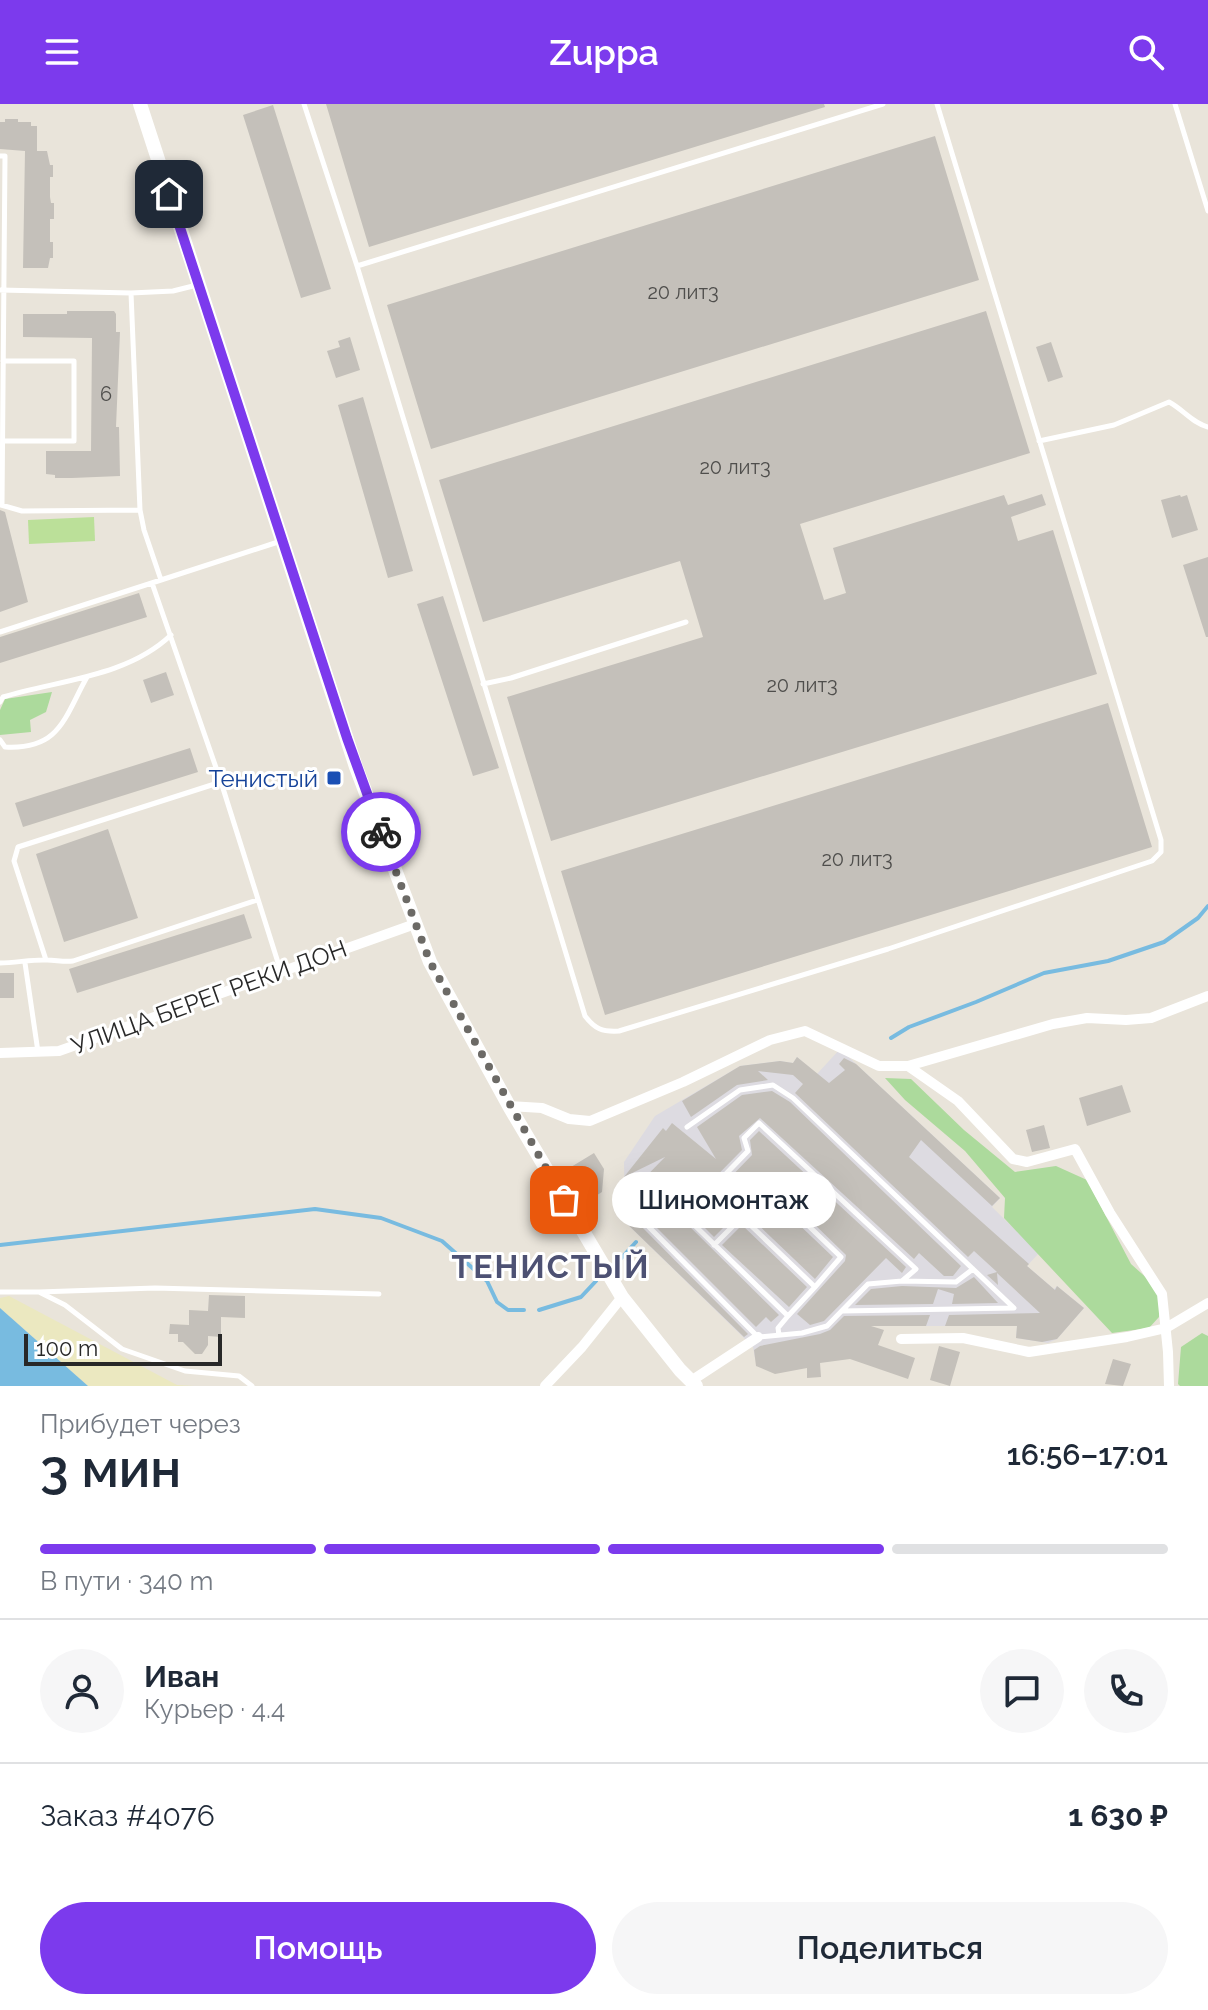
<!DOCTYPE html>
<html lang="ru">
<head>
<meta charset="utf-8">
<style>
  body { margin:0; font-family:Raleway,sans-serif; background:#f6f6f7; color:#1f2937; height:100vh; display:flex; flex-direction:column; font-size:30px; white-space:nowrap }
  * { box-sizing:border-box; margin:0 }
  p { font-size:26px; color:#747a83 }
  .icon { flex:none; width:44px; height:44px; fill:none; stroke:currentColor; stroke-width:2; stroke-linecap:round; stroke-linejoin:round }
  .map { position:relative; height:1282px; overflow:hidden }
  .panel { display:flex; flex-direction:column; background:#fff; flex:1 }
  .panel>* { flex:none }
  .scale { position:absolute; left:24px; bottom:20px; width:198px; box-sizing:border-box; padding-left:8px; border:4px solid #282828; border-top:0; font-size:22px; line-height:28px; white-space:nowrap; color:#282828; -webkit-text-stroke:6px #fff; paint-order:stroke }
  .pin { position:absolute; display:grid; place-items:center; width:68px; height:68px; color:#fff; margin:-34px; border-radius:16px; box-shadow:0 4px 12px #0006 }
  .courier { position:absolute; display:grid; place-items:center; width:80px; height:80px; margin:-40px; border:6px solid #7c3aed; border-radius:50%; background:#fff; color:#222; box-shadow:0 2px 10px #0007 }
  .bubble { position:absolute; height:56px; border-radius:28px; background:#fff; box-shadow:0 8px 32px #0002; font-size:26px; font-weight:600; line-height:56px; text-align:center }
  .headline em { font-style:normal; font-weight:600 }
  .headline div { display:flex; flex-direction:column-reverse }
  .headline { display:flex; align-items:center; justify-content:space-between; height:136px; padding:0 40px }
  h1 { font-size:52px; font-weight:600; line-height:60px }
  .bar { display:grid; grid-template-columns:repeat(4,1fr); gap:12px 8px; align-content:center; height:96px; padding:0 40px }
  .bar i { height:10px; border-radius:6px; background:#e0e1e3 }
  .bar .active { background:#7c3aed }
  .bar p { grid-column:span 4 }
  .line { display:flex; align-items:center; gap:20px; padding:0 40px; border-top:2px solid #e0e1e3 }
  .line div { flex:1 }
  .round { display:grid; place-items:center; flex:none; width:84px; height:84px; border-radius:42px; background:#f6f6f7 }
  .primary-button { display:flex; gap:16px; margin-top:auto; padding:16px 40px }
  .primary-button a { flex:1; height:92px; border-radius:48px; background:#7c3aed; color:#fff; font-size:32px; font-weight:600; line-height:92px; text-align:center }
  .primary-button a+a { background:#f6f6f7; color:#1f2937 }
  header { display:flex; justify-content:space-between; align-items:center; height:104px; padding:0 40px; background:#7c3aed; color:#fff; font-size:36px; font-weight:600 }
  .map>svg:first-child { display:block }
  .industrial { fill:#dddbe1 }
  .green { fill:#acda9c }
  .sand { fill:#ebe8c0 }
  .pitch { fill:#bbe099 }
  .water { fill:#78bbe0 }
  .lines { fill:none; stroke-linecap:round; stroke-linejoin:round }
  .stream { stroke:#78bbe0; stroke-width:4 }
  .building { fill:#c4c0ba }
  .lane { stroke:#fff; stroke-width:5 }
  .street { stroke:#fff; stroke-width:10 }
  .secondary { stroke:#fff; stroke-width:14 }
  .done { stroke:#6c6a66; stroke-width:8; stroke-dasharray:0 14.4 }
  .route { stroke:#7c3aed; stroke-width:10 }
  .transit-dot { fill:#1a4fb4; stroke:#fff; stroke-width:3 }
  .labels { text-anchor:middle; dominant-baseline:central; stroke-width:6; stroke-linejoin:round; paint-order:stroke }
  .number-label { font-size:20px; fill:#4f4e4c }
  .transit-label { font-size:24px; fill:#164399; stroke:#fff; text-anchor:end }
  .street-label { font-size:24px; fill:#282828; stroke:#fff }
  .district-label { font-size:32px; font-weight:bold; letter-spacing:2px; fill:#4d5173; stroke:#fff }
</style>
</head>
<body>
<header><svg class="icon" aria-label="menu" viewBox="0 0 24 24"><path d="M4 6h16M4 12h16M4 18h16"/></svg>Zuppa<svg class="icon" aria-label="search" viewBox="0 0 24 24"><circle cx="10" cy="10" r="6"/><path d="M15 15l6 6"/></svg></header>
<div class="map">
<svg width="1208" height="1282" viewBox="0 0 1208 1282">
  <rect width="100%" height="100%" fill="#e9e4da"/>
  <path class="industrial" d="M840,945L1000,1094L992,1103L1039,1149L1027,1162L1054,1185L1057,1182L1084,1204L1057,1235L1048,1239L1016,1234L1017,1222H859L755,1254L753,1243L745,1235L625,1118L624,1058L655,1012L740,962L780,957L793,959L797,953L817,970Z"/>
  <path class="green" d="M52,588L46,608L30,616L31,628L0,631V606L5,595Z
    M885,974L911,975L964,1026L1015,1068L1056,1062L1087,1076L1131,1160L1160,1186L1159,1213L1149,1224L1112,1229L1004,1114L1005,1094L965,1047L905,996Z
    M1202,1229L1208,1232V1282H1180L1178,1280L1181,1243Z"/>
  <path class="sand" d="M9,1192L177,1281L194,1282H88L0,1204V1194Z"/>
  <path class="pitch" d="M94,413L95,437L29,440L28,416Z"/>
  <path class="water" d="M0,1204L88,1282H0Z"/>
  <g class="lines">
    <path class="stream" d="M891,934L909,923L976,898L1044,869L1108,857L1164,838L1198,814L1208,802
      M0,1141L315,1105L381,1114L442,1137L487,1177L497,1198L508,1206H524
      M616,1160L636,1138
      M539,1206L581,1193L596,1177"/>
  </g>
  <path class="building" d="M326,0H824L825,3L369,143Z
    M273,1L331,185L301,194L243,11Z
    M5,15H18V18H31V22H37V47H47L50,61H53V73H50V93L51,99H54V115H50V138H53V154H50L48,164H23L25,47L0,45V18H5Z
    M935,32L979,176L431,345L387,201Z
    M67,207H114L116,210V228H120L116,323H119L120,372L72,374H55V371L46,370V347H91L92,234L23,233V210H67Z
    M986,207L1030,349L800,420L824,496L846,489L833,444L1004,391L1008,401L1042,390L1046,401L1011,413L1018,437L1053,426L1097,570L551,737L507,593L703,533L680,457L483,518L439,376Z
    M350,233L360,266L336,274L327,247L340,243L338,237Z
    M1051,238L1063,273L1048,278L1036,243Z
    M363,293L413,467L388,474L338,301Z
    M1180,391L1181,393L1187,391L1198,426L1172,434L1161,396Z
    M0,406L5,408L28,498L0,508Z
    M1208,453V533H1206L1183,461Z
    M139,489L147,513L0,559V533Z
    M443,492L499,664L473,672L417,500Z
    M166,568L174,591L151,599L143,576Z
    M1108,599L1152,743L605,911L561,767Z
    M190,644L198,668L23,723L15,699Z
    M108,725L138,814L64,838L36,750Z
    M244,810L252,834L77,889L69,865Z
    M0,869H14V894H0Z
    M797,953L829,979L845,966L839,960L844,954L856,960L1000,1094L992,1102L921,1036L909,1053L1029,1160L1027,1162L1055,1186L1057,1182L1084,1204L1057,1235L1042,1238L1016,1234L1017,1222H945L949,1211L1040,1209L997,1169L998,1181L987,1171L997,1168L974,1147L968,1153L795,989L803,980L793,971L758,967L768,976L737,981L691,1013L682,997L740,962L780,957L793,959Z
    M1122,981L1131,1008L1087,1022L1079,994Z
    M772,987L790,998L961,1162L953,1172H944L919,1149L914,1155L760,1014L739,1032L742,1046L681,1108L680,1113L779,1211L771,1218L766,1213L756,1223L648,1115L655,1106L653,1099L646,1101L636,1112L637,1118L748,1230L744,1233L621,1114L628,1108L620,1099L665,1053L624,1073L663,1024L666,1027L672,1019L716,1055L697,1023L742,991Z
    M1044,1021L1050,1044L1032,1048L1026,1026Z
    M759,1027L906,1163L902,1169L886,1154L824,1217L810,1221L797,1210L845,1157L846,1151L774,1081H766L714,1133L693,1112L752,1051L750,1036Z
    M594,1049L604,1065L602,1088L589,1096L571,1063Z
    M770,1093L833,1153L815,1175L750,1113Z
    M742,1121L807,1183L789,1203L722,1141Z
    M974,1173L998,1199L952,1200L954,1190L938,1185L933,1200L855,1201L871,1185L902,1182L956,1184Z
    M209,1191L245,1192V1214L221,1213V1233L208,1232V1241L202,1250H195L183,1238H178V1230H169L170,1220L189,1221V1206L208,1207Z
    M930,1211L926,1222H871L884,1226L878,1241L915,1254L908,1275L850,1255L820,1259L821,1273L807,1274V1264L775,1270L756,1262L754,1246L760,1242L820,1230L830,1226L844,1212Z
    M939,1242L960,1248L950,1282L930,1276Z
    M1113,1255L1131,1260L1123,1282L1105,1280Z"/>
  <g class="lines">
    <path class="lane" d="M304,0L357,162L585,912C595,925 602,928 619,927L888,845L1152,757L1161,748V736L937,0
      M1175,0L1208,107
      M0,52H5L2,401
      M357,162L883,0
      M0,186L131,189L173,187L197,181
      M131,189L140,406L144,426L161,476L281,437
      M3,337H74V257H3
      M1039,337L1114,321L1169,298C1184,306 1191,318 1208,323
      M1,401L22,407L140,406
      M152,479L221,678L281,868
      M0,528L161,476
      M483,580L511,574L686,518
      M0,598L3,593C59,576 127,573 171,531
      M0,636L5,643C60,646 64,614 87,573
      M46,856L14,757L18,743L221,678
      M0,859C15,859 34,855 47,856C56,856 63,858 73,857L257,796
      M25,859L38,948
      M687,1023L740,986L773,981L793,994L1014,1204L842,1207
      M650,1104L641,1115L758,1233L802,1229L827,1222L868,1180L902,1177L956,1178L973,1165
      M714,1141L770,1085L841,1153L815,1183L742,1113
      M0,1188H39L65,1201L122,1245L185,1267L239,1272L252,1282
      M39,1188L155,1184L379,1190
      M788,1212L815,1183
      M779,1231L778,1224L788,1212L685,1112L748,1047L744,1034L759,1019L916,1165L902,1177"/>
    <path class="street" d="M0,949L59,947L415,820
      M908,962L958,997L1013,1055L1027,1058L1075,1045L1110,1109L1162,1190L1168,1248L1169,1282
      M509,1002L542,1004L569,1015L590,1017L683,978L770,936L805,927L879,962H908L1053,920L1087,914L1126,916L1151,914L1208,892
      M901,1235L963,1234L1029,1248L1127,1233L1166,1224L1208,1199
      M691,1277L758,1233
      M545,1282L582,1243L622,1193"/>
    <path class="secondary" d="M140,0L356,663L430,858L509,1002L622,1193L680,1266L696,1282"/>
  </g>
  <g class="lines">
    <path class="done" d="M381,728L430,858L564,1096"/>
    <path class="route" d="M169,90L347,634L381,728"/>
  </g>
  <rect class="transit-dot" x="326" y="666" width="16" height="16" rx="4"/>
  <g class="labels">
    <g class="number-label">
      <text x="683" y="188">20 лит3</text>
      <text x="106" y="290">6</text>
      <text x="735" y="363">20 лит3</text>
      <text x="802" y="581">20 лит3</text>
      <text x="857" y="755">20 лит3</text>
    </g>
    <g class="transit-label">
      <text x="318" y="674">Тенистый</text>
    </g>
    <g class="street-label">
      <text transform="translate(209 893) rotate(-20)">УЛИЦА БЕРЕГ РЕКИ ДОН</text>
    </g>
    <g class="district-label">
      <text x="551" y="1162">ТЕНИСТЫЙ</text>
    </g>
  </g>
</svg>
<div class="scale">100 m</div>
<div class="pin" style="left:564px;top:1096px;background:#ea580c"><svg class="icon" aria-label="bag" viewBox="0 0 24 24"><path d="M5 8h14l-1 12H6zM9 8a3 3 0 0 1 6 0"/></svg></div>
<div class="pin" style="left:169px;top:90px;background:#1f2937"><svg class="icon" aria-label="home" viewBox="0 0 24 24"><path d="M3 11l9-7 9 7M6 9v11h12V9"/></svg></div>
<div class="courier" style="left:381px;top:728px"><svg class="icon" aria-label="bike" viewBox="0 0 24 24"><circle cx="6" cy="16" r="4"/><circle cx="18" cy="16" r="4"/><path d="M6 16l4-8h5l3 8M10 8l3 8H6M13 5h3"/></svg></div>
<div class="bubble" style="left:612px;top:1068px;width:224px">Шиномонтаж</div>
</div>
<section class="panel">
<div class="headline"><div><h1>3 мин</h1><p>Прибудет через</p></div><em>16:56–17:01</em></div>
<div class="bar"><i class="active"></i><i class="active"></i><i class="active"></i><i></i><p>В пути · 340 m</p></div>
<div class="line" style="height:144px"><a class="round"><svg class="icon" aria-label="person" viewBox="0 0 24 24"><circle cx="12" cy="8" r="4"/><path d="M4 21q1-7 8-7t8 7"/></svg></a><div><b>Иван</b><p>Курьер · 4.4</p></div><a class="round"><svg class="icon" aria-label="chat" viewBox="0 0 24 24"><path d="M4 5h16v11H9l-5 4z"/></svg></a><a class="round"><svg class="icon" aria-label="phone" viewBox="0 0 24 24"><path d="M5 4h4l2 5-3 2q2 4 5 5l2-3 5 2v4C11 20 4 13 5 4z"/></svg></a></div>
<div class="line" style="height:104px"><div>Заказ #4076</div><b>1 630 ₽</b></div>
<div class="primary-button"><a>Помощь</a><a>Поделиться</a></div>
</section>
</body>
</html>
